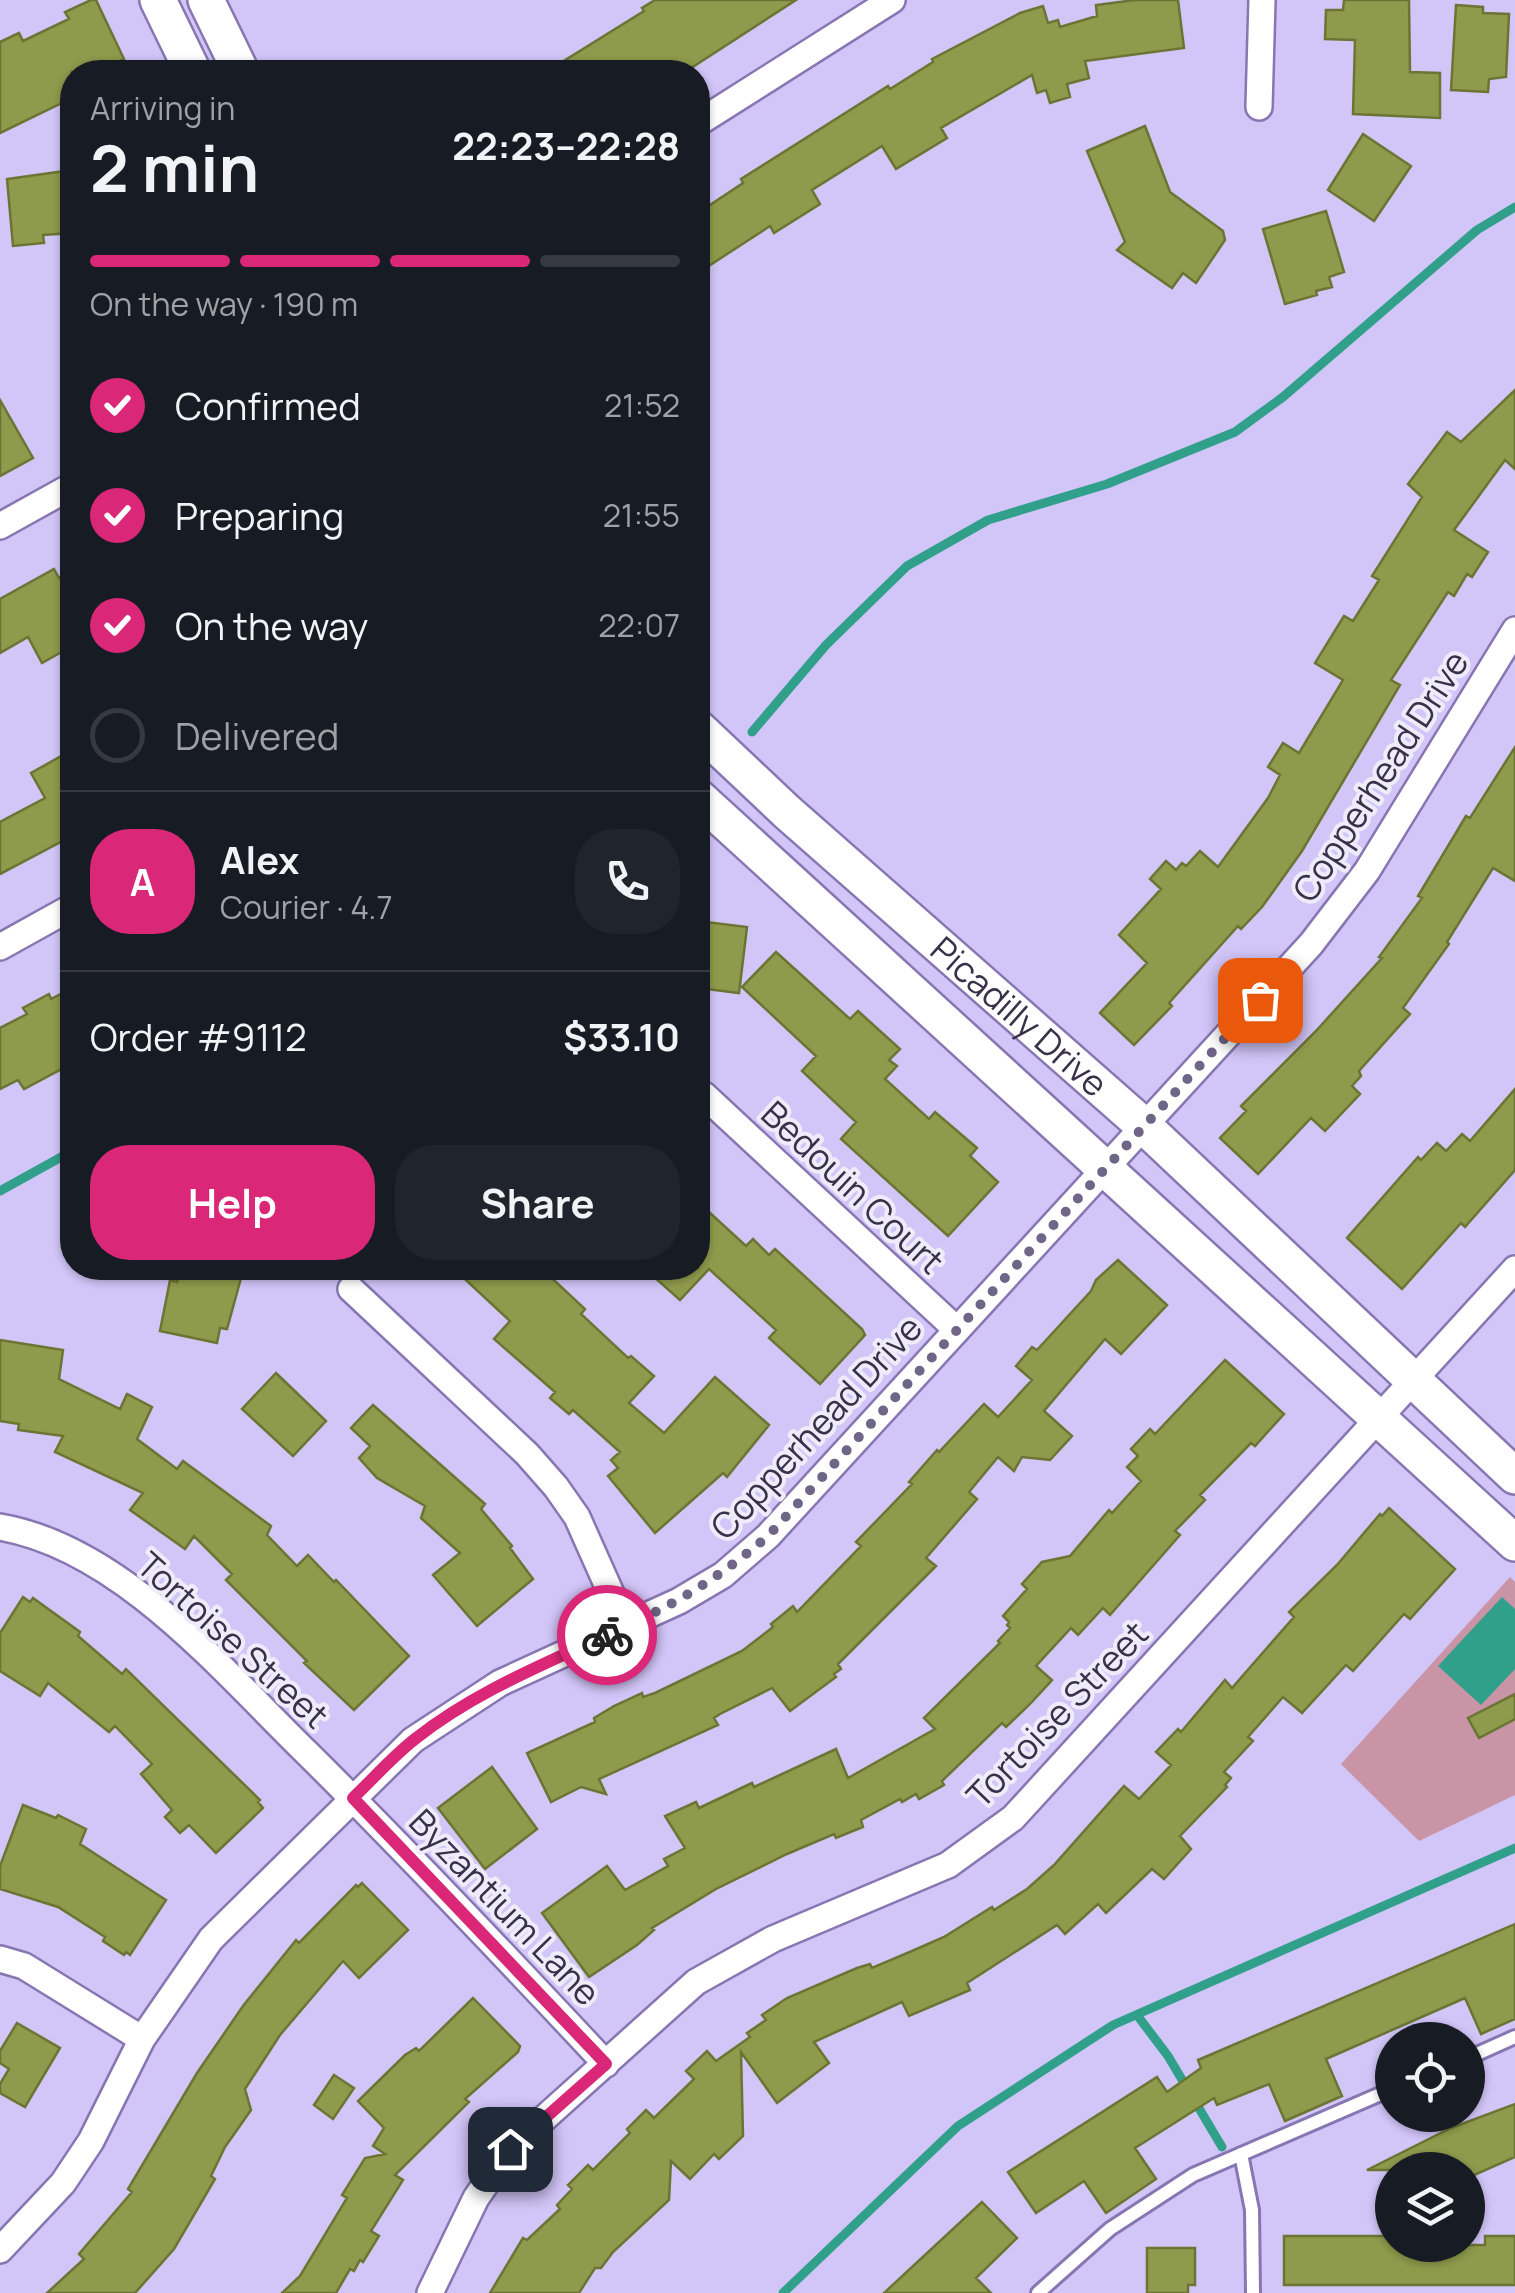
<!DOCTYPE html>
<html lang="en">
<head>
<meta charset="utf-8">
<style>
  body { margin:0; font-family:Manrope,sans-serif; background:#20242c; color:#f1f3f6; height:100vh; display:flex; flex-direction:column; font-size:38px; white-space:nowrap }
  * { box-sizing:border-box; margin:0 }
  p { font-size:32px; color:#9ea1a6 }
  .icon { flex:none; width:55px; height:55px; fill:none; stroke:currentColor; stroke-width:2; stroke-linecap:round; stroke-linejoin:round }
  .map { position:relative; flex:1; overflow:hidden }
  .details { position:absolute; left:60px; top:60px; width:650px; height:1220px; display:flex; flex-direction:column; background:#171b24; border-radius:40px; box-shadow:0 2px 8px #0004 }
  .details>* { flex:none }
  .buttons { position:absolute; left:1375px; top:2022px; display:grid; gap:20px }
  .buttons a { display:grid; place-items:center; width:110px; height:110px; border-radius:50%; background:#171b24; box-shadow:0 2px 8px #0004; font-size:50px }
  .pin { position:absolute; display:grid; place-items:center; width:85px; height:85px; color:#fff; margin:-42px; border-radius:20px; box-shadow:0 5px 15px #0006 }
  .courier { position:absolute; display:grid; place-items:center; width:100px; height:100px; margin:-50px; border:8px solid #db2777; border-radius:50%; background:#fff; color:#222; box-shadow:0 2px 12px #0007 }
  .headline em { font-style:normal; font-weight:700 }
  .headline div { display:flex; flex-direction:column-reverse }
  .headline { display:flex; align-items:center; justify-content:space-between; height:170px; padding:0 30px }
  h1 { font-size:65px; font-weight:700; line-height:75px }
  .bar { display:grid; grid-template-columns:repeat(4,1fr); gap:15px 10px; align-content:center; height:120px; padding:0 30px }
  .bar i { height:12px; border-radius:8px; background:#363941 }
  .bar .selected { background:#db2777 }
  .bar p { grid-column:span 4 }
  .line { display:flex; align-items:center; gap:25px; padding:0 30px; border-top:2px solid #363941 }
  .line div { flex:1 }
  .round { display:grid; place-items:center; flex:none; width:105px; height:105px; border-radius:40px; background:#20242c }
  ol { padding:0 30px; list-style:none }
  li { display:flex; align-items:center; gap:30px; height:110px }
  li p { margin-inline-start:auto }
  li .icon { padding:10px; border-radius:50%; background:#db2777; color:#fff; stroke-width:4 }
  li:last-child { color:#9ea1a6 }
  li i { width:55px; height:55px; border:5px solid #363941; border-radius:50% }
  .cta { display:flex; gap:20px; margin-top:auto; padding:20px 30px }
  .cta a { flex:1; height:115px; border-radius:40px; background:#db2777; color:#fff; font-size:40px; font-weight:700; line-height:115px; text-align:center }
  .cta a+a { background:#20242c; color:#f1f3f6 }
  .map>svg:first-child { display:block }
  .green { fill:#c994a6 }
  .water { fill:#30a08a }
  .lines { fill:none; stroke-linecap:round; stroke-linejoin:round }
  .stream { stroke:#30a08a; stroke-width:9 }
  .building { fill:#8f9b4c; stroke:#6b7533; stroke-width:2.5 }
  .lane-casing { stroke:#8776b2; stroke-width:18 }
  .street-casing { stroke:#8776b2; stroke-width:30 }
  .secondary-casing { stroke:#8776b2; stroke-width:40 }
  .lane { stroke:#fff; stroke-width:12 }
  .street { stroke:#fff; stroke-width:25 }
  .secondary { stroke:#fff; stroke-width:35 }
  .done { stroke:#6e6587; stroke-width:10; stroke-dasharray:0 18 }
  .route { stroke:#db2777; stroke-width:12 }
  .labels { text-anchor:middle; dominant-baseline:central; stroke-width:8; stroke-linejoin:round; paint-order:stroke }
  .street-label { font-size:35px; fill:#38314a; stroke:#efecfa }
</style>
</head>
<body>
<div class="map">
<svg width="1515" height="2293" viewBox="0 0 1515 2293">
  <rect width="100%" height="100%" fill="#d2c5f8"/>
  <path class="green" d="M1510,1577L1515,1582V1795L1419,1841L1341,1764Z"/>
  <path class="water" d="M1502,1597L1515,1609V1669L1481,1705L1438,1666Z"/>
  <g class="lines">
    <path class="stream" d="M752,732L826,645L907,566L988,520L1107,484L1235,432L1283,397L1477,230L1515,207
      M0,1191L72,1151
      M1137,2015L1168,2056L1222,2147
      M783,2293L958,2126L1113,2025L1515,1848"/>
  </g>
  <path class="building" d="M91,0H96L124,59L94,72H72V98L0,133V42L19,33L23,41L69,19L65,12Z
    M655,0H796L685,72H546L644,11L642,8Z
    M1135,0H1178L1184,48L1085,61L1089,78L1067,84L1070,97L1050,103L1046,90L1037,93L1032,75L941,128L947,138L896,169L882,146L812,190L820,204L774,233L770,226L698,273V213L743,183L741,179L888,86L890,89L933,62L932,59L1020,13L1043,6L1048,23L1058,20L1060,27L1097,16L1096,5Z
    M1344,0H1409L1410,72L1440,73V118L1353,114L1355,40L1325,39L1326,10H1343Z
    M1456,5L1483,7V13L1509,14L1506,77L1489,79L1488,92L1451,90Z
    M1145,126L1170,192L1223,231L1225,240L1196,283L1183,273L1172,288L1117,250L1125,242L1087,151Z
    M1363,134L1411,166L1374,221L1328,190Z
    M72,170V233L43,235L44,243L13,246L7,179Z
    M1326,211L1344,272L1329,277L1332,287L1316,291L1317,295L1285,304L1263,229Z
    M1515,390V469L1505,460L1454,530L1488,552L1472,577L1467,574L1454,596L1448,592L1391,680L1400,685L1302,851L1262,907L1241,929L1238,926L1169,1003L1172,1006L1134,1045L1100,1013L1147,963L1119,935L1161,889L1150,879L1166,861L1176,870L1182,863L1186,866L1200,851L1218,867L1268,798L1280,775L1268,767L1283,743L1299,753L1343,680L1315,663L1344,616L1353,621L1379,580L1372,576L1422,497L1408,484L1447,432L1461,442Z
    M0,400L33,458L0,476Z
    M54,569L59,578L72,571V646L42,663L28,637L0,653V599Z
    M1515,747V881L1493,868L1447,942L1449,944L1403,1008L1410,1014L1359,1071L1361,1076L1352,1086L1360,1094L1325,1131L1311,1118L1258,1174L1220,1138L1246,1111L1241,1106L1316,1031L1382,958L1379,957L1422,898L1418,896L1466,816L1470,818Z
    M72,750V836L0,874V822L45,798L31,773Z
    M698,921L747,927L739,993L698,988Z
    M776,952L850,1019L858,1011L900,1049L889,1060L897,1066L885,1079L929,1119L935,1112L977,1148L970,1156L998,1182L948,1236L841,1139L856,1122L802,1071L816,1056L742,987Z
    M72,988V1040L61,1046L71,1064L24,1089L18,1080L0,1089V1028L27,1014L23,1008L49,994L51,999Z
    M1515,1089V1170L1465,1227L1461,1223L1402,1289L1347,1238L1418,1157L1421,1160L1437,1143L1446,1151L1462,1134L1470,1141Z
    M698,1202L746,1246L753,1239L769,1255L775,1249L862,1329L865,1335L820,1384L769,1338L776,1330L709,1269L680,1300L644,1268H698Z
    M1118,1260L1167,1305L1121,1354L1105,1339L1044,1411L1072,1436L1050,1460L1022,1457L1014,1471L998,1457L969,1492L977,1499L926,1558L936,1566L838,1664L841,1669L834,1674L836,1677L790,1711L772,1688L720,1714L714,1718L718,1725L599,1779L606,1794L581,1787L551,1802L527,1753L595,1722L594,1718L614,1706L642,1693L643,1697L655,1693L742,1651L773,1627L771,1624L793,1606L797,1612L861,1546L856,1542L912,1484L909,1482L937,1450L939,1452L984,1404L998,1417L1032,1380L1016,1366L1032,1347L1037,1350L1091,1291L1096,1280Z
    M180,1268L241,1278L227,1329L220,1328L217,1343L160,1331L170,1280L177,1282Z
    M453,1268H541L585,1309L581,1314L628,1358L631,1356L654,1376L629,1403L664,1433L715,1377L769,1425L727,1477L723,1473L655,1533L608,1476L618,1468L611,1460L620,1452L573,1410L569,1414L550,1398L555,1392L494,1339L510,1321Z
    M0,1340L63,1350L59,1379L120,1409L127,1394L152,1407L137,1439L177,1469L183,1461L271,1526L267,1535L297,1566L308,1555L334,1582L336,1580L409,1656L354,1710L304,1663L307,1661L226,1580L232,1574L194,1536L185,1549L130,1510L143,1493L55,1452L63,1436L18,1430L19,1424L0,1421Z
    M1225,1360L1284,1414L1255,1446L1251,1443L1200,1495L1205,1500L1175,1531L1180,1535L1110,1615L1103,1608L1078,1635L1071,1628L1036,1666L1052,1680L1031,1703L1006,1727L1002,1723L942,1781L944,1785L919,1799L916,1794L902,1802L900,1799L861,1820L863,1827L836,1838L834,1834L787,1854L716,1889L652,1928L654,1930L637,1945L589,1977L542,1913L607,1866L625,1890L668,1866L664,1859L685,1848L665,1816L696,1802L699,1808L752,1783L754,1787L836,1749L848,1778L935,1729L924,1718L1000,1643L998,1641L1010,1628L1007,1625L1009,1622L1003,1616L1027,1589L1022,1584L1042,1562L1070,1556L1109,1510L1112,1513L1141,1481L1127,1467L1138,1456L1131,1449L1150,1429L1155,1434Z
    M276,1373L326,1421L293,1456L242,1409Z
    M373,1405L485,1504L481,1509L512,1546L510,1548L533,1579L477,1626L433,1575L460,1553L421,1518L425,1506L377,1478L359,1458L370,1446L351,1428Z
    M1389,1508L1455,1569L1410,1619L1404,1614L1353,1671L1346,1665L1302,1713L1283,1697L1248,1737L1253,1741L1224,1772L1231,1778L1225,1785L1227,1787L1180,1836L1191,1849L1164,1879L1152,1869L1106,1913L1098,1904L1065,1934L1057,1925L967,1983L970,1990L909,2016L902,2002L814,2042L829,2063L777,2103L741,2052L743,2136L719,2159L714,2154L690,2179L671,2161L669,2200L613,2252L601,2268H595L579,2293H490L523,2238L527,2240L560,2209L557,2205L572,2189L568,2185L588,2165L593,2170L630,2133L627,2129L646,2110L654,2118L691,2082L694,2079L686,2071L707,2051L716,2061L750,2037L747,2033L766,2020L762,2015L787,1998L857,1968L870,1964L872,1968L912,1951L944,1937L992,1907L994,1910L1027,1889L1054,1865L1124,1786L1139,1799L1171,1765L1156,1752L1178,1729L1181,1732L1225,1680L1232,1688L1294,1617L1289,1612L1337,1565L1380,1514L1382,1516Z
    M23,1597L30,1602L33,1598L80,1632L78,1636L122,1674L126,1669L260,1800L258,1802L263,1808L216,1853L189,1825L180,1833L165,1817L172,1810L141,1774L152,1764L115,1726L109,1732L48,1683L40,1696L0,1671V1633Z
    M1515,1694V1719L1479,1738L1468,1718Z
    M492,1767L537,1829L485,1869L438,1808Z
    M23,1805L56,1818L58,1815L86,1829L80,1844L166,1900L130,1955L126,1952L124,1955L103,1941L105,1937L58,1907L0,1889V1866Z
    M362,1883L408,1930L359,1978L343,1961L280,2035L245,2089L251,2110L225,2147L211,2176L215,2179L174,2249L135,2293H47L84,2259L79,2254L132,2192L128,2189L197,2073L243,2006L296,1940L299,1943L356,1885L358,1887Z
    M1515,1924V2019L1481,2034L1465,1998L1326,2059L1342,2096L1285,2121L1269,2084L1217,2105L1214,2098L1135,2148L1156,2179L1106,2213L1084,2181L1036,2213L1008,2172L1157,2077L1167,2092L1201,2068L1198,2060Z
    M473,1998L520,2046L518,2052L465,2099L469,2102L395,2175L403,2180L371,2231L379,2236L363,2262L360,2260L354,2271L350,2269L336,2293H282L300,2276L347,2198L342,2195L365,2158L385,2154L373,2146L384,2128L358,2101L405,2055L416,2048L419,2051Z
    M17,2023L60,2048L25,2107L0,2093V2084L9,2069L0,2063V2051Z
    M334,2075L354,2088L333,2119L314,2105Z
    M1515,2104V2157L1472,2176L1470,2170H1367L1451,2128Z
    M982,2202L1017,2238L976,2278L991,2293H884Z
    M1284,2236H1392V2245H1485V2236H1515V2285H1284Z
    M1147,2248H1195V2285H1188V2293H1147Z"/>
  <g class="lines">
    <defs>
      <path id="lane" d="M1468,2058L1515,2037
        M1241,2154L1252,2210L1253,2293
        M1038,2293L1110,2229L1193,2175L1392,2089"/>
      <path id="street" d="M1259,107L1262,0
        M698,123L892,0
        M0,526L72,486
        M0,947L72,907
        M704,1095L956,1329
        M351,1289L527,1454L556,1487L577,1517L626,1627
        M0,1527C121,1548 222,1670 307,1753C409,1854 508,1959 606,2064
        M0,1959L24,1966L142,2039
        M0,2250L63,2183L91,2141L142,2039L211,1939L413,1740L500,1683L679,1601L723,1575L768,1536L1311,944L1367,871L1515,630
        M430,2293L476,2198L510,2149L696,1982L773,1939L948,1865L1013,1818L1515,1269"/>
      <g id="secondary">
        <path d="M158,0L193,72"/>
        <path d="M206,0L241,72"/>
        <path id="s1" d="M698,728L787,812L1144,1126L1515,1476"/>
        <path d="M698,797L1515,1543"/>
      </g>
    </defs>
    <use href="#lane" class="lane-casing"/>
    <use href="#street" class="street-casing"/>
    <use href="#secondary" class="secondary-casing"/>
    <use href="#lane" class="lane"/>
    <use href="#street" class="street"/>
    <use href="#secondary" class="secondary"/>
  </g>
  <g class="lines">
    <path class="done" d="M607,1635C672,1606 714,1582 768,1536L1260,1000"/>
    <path class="route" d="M510,2149L606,2064L353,1798C373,1779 393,1756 415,1739C473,1693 540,1666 607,1635"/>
  </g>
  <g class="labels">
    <g class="street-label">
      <text transform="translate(1380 776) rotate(-57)">Copperhead Drive</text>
      <text stroke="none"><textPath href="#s1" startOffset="432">Picadilly Drive</textPath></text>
      <text transform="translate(853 1187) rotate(43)">Bedouin Court</text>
      <text transform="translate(816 1427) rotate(-47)">Copperhead Drive</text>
      <text transform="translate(233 1640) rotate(42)">Tortoise Street</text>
      <text transform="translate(1057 1714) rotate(-46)">Tortoise Street</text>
      <text transform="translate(505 1907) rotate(46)">Byzantium Lane</text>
    </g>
  </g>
</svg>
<div class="buttons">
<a><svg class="icon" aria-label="locate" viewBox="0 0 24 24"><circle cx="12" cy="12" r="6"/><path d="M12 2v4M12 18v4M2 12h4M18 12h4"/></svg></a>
<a><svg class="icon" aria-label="layers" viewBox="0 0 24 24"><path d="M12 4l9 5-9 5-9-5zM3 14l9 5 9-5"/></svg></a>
</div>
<div class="pin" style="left:1260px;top:1000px;background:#ea580c"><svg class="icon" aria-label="bag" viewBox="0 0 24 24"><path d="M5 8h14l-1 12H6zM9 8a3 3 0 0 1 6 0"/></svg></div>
<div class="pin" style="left:510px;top:2149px;background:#1f2937"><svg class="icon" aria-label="home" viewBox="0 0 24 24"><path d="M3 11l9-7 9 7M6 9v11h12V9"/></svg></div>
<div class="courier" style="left:607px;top:1635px"><svg class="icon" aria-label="bike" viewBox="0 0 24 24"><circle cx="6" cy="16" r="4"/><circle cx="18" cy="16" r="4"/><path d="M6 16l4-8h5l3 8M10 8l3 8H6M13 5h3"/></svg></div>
<section class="details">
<div class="headline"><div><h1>2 min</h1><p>Arriving in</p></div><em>22:23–22:28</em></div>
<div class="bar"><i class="selected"></i><i class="selected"></i><i class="selected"></i><i></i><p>On the way · 190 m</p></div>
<ol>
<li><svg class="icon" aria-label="check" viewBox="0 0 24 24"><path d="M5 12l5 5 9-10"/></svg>Confirmed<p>21:52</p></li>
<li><svg class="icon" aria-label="check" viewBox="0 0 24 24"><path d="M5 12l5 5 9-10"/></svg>Preparing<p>21:55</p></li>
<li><svg class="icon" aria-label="check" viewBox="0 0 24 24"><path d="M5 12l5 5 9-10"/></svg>On the way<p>22:07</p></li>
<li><i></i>Delivered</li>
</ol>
<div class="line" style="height:180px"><b class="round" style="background:#db2777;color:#fff">A</b><div><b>Alex</b><p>Courier · 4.7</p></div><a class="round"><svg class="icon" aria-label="phone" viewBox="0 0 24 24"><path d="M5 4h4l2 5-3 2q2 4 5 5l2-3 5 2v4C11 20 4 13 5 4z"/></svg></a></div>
<div class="line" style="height:130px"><div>Order #9112</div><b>$33.10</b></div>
<div class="cta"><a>Help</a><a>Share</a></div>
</section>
</div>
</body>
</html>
